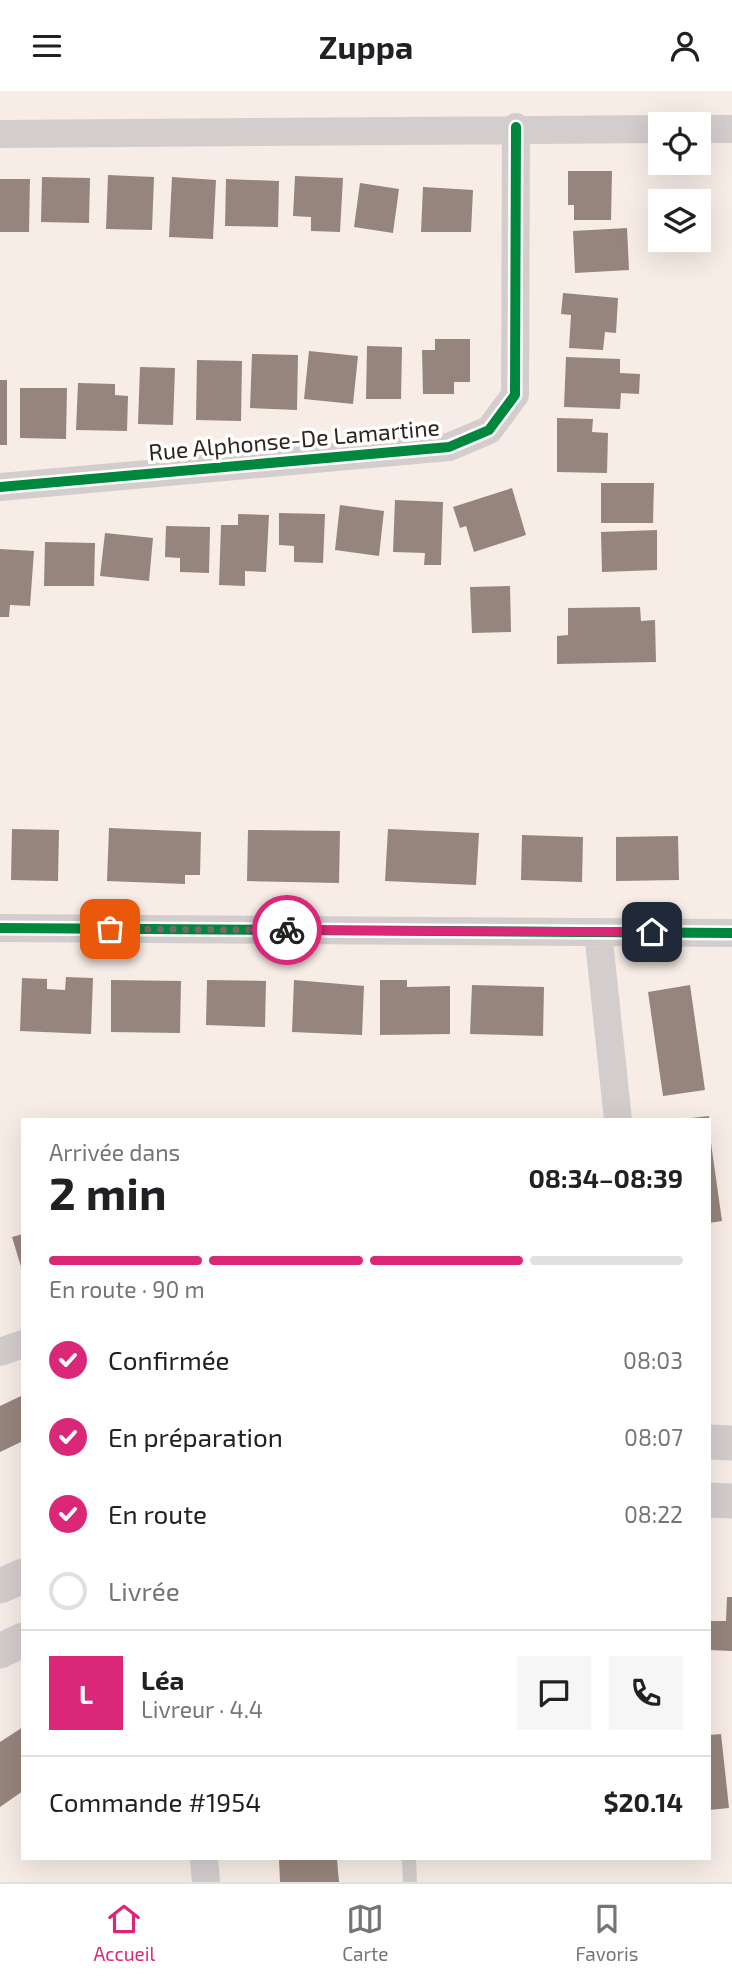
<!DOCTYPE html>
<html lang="fr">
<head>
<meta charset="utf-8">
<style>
  body { margin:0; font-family:"Exo 2",sans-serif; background:#f6f6f6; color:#202124; height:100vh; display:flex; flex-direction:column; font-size:26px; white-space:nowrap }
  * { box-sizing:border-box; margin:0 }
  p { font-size:23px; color:#757577 }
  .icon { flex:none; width:38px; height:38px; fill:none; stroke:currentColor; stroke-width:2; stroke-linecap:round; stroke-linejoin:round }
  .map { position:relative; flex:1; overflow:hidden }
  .details { position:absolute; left:21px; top:1027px; width:690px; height:742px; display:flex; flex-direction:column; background:#fff; border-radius:0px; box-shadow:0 7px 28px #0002 }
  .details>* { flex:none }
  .buttons { position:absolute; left:648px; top:21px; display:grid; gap:14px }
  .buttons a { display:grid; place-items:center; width:63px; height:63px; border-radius:0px; background:#fff; box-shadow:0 7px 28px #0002; font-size:35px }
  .pin { position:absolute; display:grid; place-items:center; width:60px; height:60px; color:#fff; margin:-30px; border-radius:14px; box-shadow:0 4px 10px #0006 }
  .courier { position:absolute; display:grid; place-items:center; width:70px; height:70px; margin:-35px; border:5px solid #db2777; border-radius:50%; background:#fff; color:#222; box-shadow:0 2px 9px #0007 }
  .headline em { font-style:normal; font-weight:700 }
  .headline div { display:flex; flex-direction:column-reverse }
  .headline { display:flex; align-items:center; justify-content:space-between; height:119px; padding:0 28px }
  h1 { font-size:46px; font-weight:700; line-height:52px }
  .bar { display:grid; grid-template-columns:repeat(4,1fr); gap:10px 7px; align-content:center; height:84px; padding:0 28px }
  .bar i { height:9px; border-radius:5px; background:#e0e0e0 }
  .bar .current { background:#db2777 }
  .bar p { grid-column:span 4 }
  .line { display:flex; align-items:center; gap:18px; padding:0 28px; border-top:2px solid #e0e0e0 }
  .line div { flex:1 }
  .round { display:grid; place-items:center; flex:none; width:74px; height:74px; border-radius:0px; background:#f6f6f6 }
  ol { padding:0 28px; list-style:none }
  li { display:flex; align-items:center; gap:21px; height:77px }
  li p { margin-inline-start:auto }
  li .icon { padding:7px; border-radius:50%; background:#db2777; color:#fff; stroke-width:4 }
  li:last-child { color:#757577 }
  li i { width:38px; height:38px; border:4px solid #e0e0e0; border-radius:50% }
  header { display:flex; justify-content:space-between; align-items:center; height:91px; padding:0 28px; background:#fff; font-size:32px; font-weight:700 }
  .tab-bar { display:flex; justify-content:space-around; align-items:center; height:98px; border-top:2px solid #e0e0e0; background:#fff; font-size:19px; color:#757577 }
  .tab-bar a { display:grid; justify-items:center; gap:4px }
  .tab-bar .current { color:#db2777 }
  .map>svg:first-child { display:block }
  .building { fill:#96857c }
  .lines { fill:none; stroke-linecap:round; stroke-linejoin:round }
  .service { stroke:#d3cecd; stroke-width:14 }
  .minor { stroke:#d3cecd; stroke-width:28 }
  .tertiary { stroke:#d3cecd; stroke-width:35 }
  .cycleway-casing { stroke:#fff; stroke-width:15 }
  .cycleway { stroke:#00873e; stroke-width:10 }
  .done { stroke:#766a65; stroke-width:7; stroke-dasharray:0 12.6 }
  .route { stroke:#db2777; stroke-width:9 }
  .labels { text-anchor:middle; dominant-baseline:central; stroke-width:7; stroke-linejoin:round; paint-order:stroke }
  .street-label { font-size:23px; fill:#30241f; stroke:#fff }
</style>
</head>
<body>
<header><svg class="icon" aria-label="menu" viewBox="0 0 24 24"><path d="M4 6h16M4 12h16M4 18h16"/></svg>Zuppa<svg class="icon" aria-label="person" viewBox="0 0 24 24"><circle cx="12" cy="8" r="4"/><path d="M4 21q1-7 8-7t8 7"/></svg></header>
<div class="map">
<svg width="732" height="1791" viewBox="0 0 732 1791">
  <rect width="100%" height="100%" fill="#f7ece6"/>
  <path class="building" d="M568,80H612L611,129H574V114H568Z
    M108,84L154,86L152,139L106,138Z
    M295,85L343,87L340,141L311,140V126L293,125Z
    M42,86L90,87L89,132L41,131Z
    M172,86L216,89L213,148L169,146Z
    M0,88H30L29,141H0Z
    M226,88L279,90L278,136L225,135Z
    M360,92L399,98L393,142L354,136Z
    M423,96L473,99L471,141H421Z
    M627,137L629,179L575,182L573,140Z
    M563,202L618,207L616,242L605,241L603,259L569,257L571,224L561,223Z
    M435,248H470V291H454V303H423L422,259H435Z
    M367,255L402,256L401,308H366Z
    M309,260L358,265L353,313L304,308Z
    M252,263L298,264L297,319L250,317Z
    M566,266L620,268V282L640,283L639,303L621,302L620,318L564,316Z
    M197,269L242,270L241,330L196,329Z
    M140,276L175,277L173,334L138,333Z
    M0,289H7V354H0Z
    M78,292L115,293V304L128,305L127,340L76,339Z
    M20,297H67L66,348L20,347Z
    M557,327L593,328L592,341L608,342L607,382L557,381Z
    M601,392H654L653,432H601Z
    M512,397L526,444L474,461L466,435L460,437L453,416Z
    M395,409L443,411L441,474H424L425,462L393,461Z
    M340,414L384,420L379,465L335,459Z
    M279,422L325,423L323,472L294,471V455L279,454Z
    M238,423L269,424L266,481L245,480V495L219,494L221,434H238Z
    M166,435L210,436L209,482L180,481V467L165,466Z
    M657,439V479L602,481L601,441Z
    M105,442L153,447L149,490L100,485Z
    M45,451L95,452L94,495H44Z
    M0,458L34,460L30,515L10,514L9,526H0Z
    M510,495L511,541L472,542L470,496Z
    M640,516L641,530L655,529L656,571L557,573V545L568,544V517Z
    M109,737L201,741L200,784H185V793L107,790Z
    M12,738L59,739L58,790L11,789Z
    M388,738L479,742L476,794L385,790Z
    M248,739L340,740L339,792L247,790Z
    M522,744L583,746L582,791L521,789Z
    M678,745L679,789L616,790V746Z
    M66,886L93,887L91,943L20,940L22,887L47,888V898L65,899Z
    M111,889L181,890L180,942L111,941Z
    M207,889L266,890L265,936L206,934Z
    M294,889L364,895L362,944L292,941Z
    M380,889H407V896L450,895V943L380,944Z
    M472,894L544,896L543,945L470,943Z
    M690,894L705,999L663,1005L648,901Z
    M709,1025V1029H691V1027Z
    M709,1038L722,1130L709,1132Z
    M23,1143V1178L22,1179L12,1146Z
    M21,1305L23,1350L0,1361V1315Z
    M727,1506H732V1560L709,1559V1530H726Z
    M23,1636V1700L0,1716V1651Z
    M721,1643L729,1717L709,1719V1644Z
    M279,1768H337L339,1791H280Z"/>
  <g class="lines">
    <path class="service" d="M409,1768L410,1791"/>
    <path class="minor" d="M698,38H732
      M0,43L660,38
      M0,396L449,356L489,339L515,304L516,36
      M0,837L732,842
      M598,841L618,1029
      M0,1261L23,1253
      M204,1768L206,1791"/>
    <path class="tertiary" d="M709,1351L732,1352
      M709,1409L732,1410
      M0,1495L23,1485
      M0,1560L23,1549"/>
    <defs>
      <path id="cycleway" d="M0,396L449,356L489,339L515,304L516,36
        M0,837L732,842"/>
    </defs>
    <use href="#cycleway" class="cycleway-casing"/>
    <use href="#cycleway" class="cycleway"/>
  </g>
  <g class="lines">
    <path class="done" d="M110,838L287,839"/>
    <path class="route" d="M287,839L652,841"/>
  </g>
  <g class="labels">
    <g class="street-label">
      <text transform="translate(294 348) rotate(-5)">Rue Alphonse-De Lamartine</text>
    </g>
  </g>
</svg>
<div class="buttons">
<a><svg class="icon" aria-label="locate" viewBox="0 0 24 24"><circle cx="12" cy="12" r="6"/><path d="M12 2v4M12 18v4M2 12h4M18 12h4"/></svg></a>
<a><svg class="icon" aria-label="layers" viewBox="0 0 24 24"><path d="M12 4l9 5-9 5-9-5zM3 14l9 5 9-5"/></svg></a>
</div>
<div class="pin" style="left:110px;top:838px;background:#ea580c"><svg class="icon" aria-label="bag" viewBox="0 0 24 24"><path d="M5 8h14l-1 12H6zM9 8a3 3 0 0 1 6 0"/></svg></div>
<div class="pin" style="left:652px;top:841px;background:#1f2937"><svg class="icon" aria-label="home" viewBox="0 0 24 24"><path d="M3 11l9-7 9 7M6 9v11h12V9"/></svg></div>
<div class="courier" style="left:287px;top:839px"><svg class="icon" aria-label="bike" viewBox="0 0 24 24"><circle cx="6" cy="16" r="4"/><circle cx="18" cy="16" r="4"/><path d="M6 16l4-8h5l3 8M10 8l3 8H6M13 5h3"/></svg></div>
<section class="details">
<div class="headline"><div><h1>2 min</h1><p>Arrivée dans</p></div><em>08:34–08:39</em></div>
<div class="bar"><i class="current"></i><i class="current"></i><i class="current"></i><i></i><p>En route · 90 m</p></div>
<ol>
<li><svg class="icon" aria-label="check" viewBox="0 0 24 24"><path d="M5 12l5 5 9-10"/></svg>Confirmée<p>08:03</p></li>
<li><svg class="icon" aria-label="check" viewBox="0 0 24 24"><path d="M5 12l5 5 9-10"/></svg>En préparation<p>08:07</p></li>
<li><svg class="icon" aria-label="check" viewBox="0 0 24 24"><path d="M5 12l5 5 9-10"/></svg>En route<p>08:22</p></li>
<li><i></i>Livrée</li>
</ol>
<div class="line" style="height:126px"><b class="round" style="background:#db2777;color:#fff">L</b><div><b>Léa</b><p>Livreur · 4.4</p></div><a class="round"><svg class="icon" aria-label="chat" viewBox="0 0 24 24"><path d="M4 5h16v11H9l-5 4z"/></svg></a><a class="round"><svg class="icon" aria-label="phone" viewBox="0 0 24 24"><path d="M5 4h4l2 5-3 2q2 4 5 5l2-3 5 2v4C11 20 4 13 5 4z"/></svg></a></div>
<div class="line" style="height:91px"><div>Commande #1954</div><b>$20.14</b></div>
</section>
</div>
<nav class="tab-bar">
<a class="current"><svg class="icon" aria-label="home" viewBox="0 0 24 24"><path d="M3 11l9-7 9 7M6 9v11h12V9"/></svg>Accueil</a>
<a><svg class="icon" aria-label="map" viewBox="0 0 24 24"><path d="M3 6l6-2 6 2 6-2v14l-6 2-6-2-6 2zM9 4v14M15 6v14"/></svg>Carte</a>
<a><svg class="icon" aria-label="saved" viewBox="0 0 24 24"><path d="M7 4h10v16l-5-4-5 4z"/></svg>Favoris</a>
</nav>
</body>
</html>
